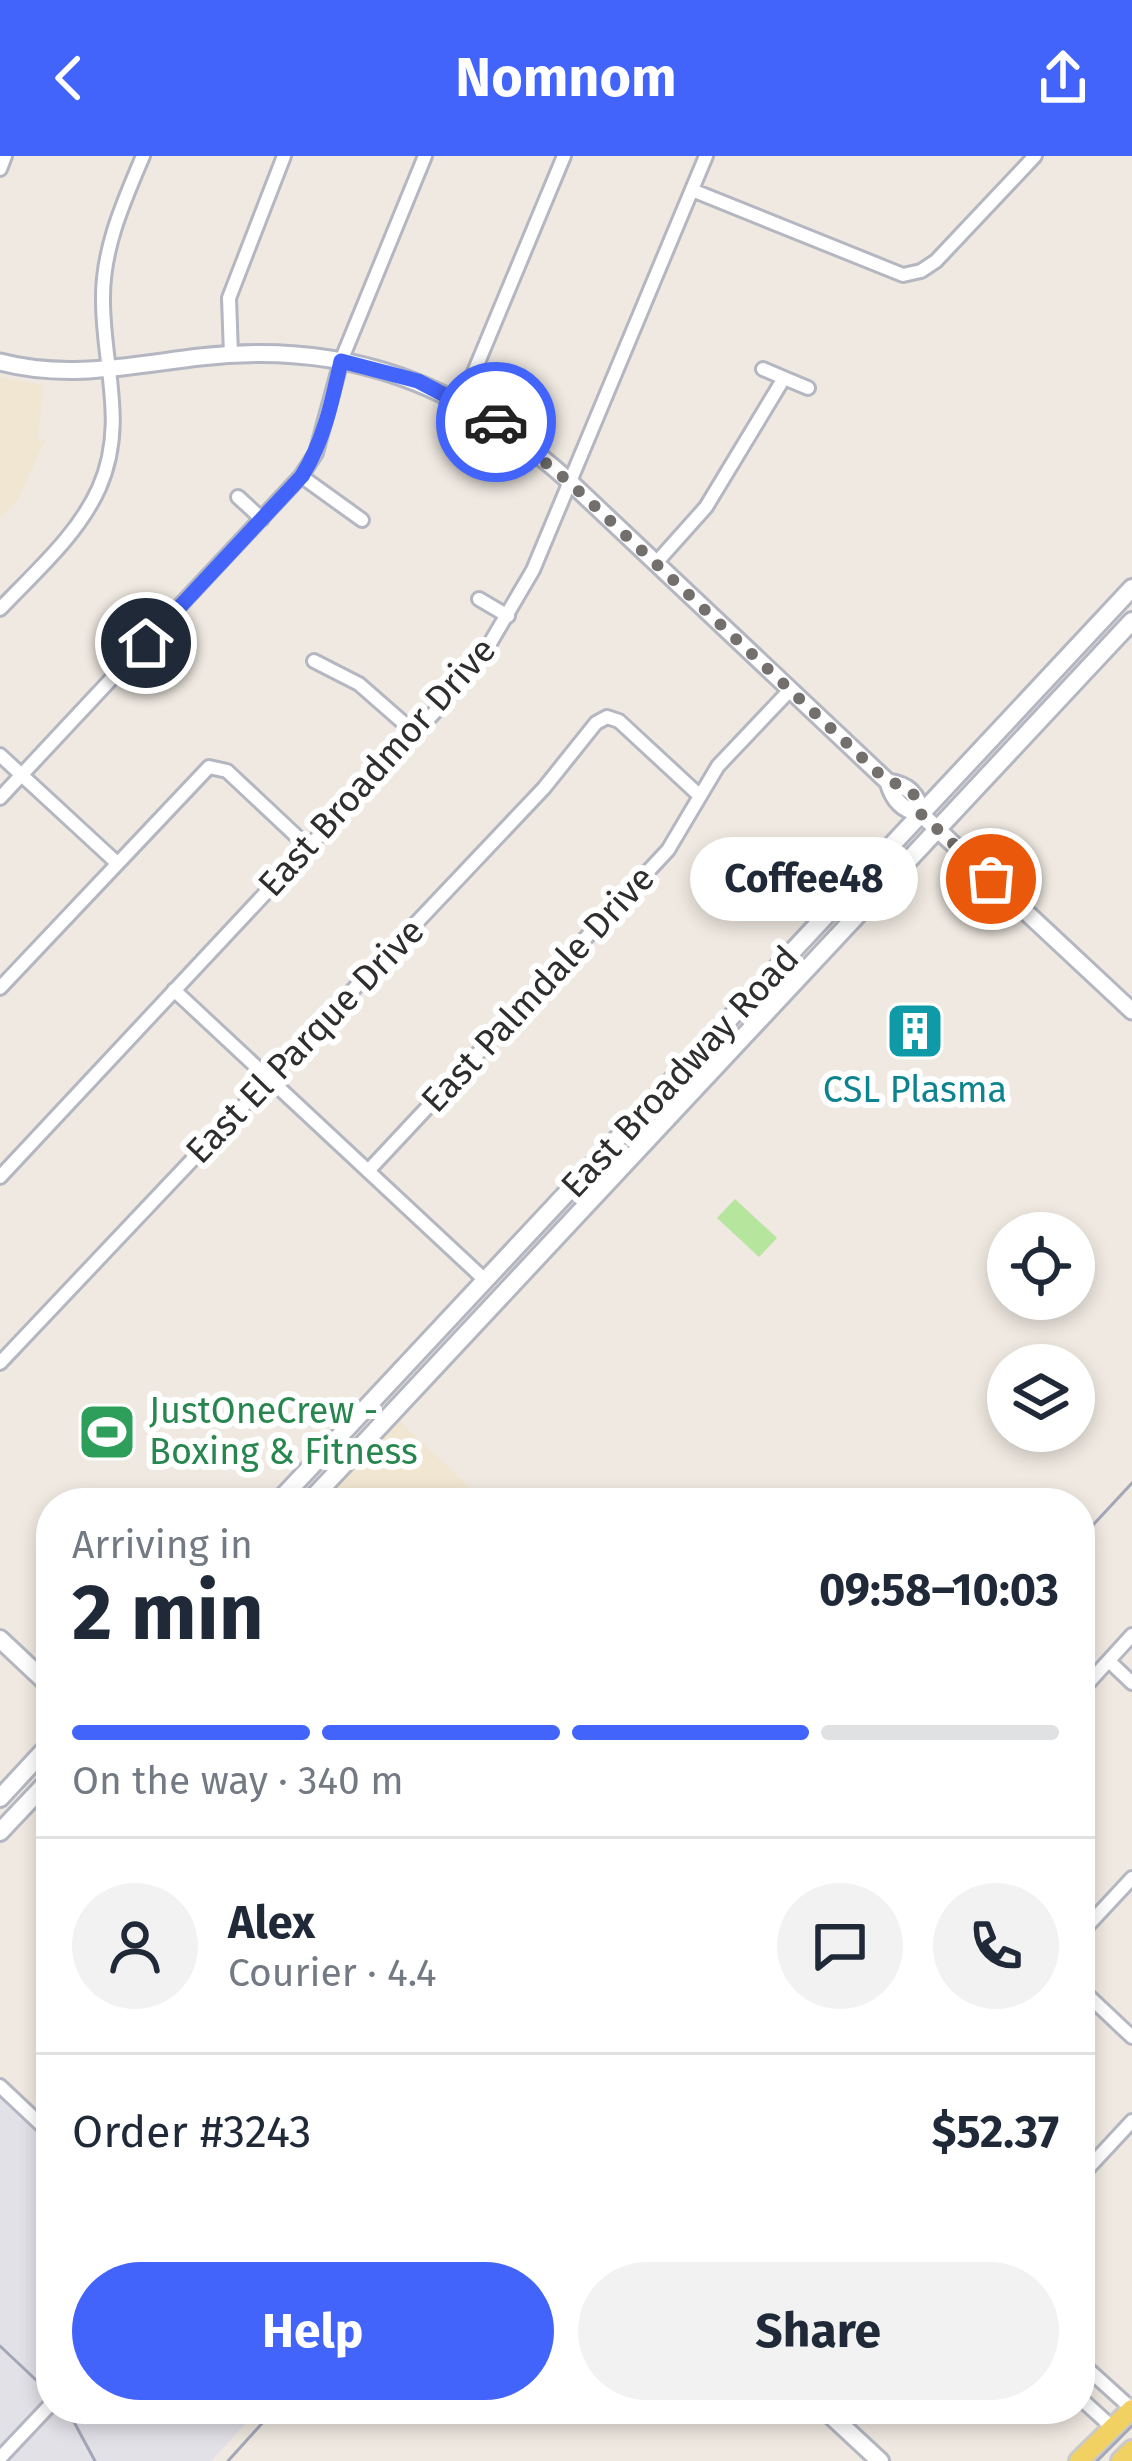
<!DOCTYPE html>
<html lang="en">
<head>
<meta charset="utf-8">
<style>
  body { margin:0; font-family:"Fira Sans",sans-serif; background:#f2f2f3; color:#1f2937; height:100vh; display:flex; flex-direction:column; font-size:45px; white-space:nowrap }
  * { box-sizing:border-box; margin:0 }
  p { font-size:39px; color:#747a83 }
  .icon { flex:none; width:66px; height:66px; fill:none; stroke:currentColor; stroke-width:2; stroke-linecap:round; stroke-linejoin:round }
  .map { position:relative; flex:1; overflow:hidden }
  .details { position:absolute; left:36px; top:1332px; width:1059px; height:936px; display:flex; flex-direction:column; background:#fff; border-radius:48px; box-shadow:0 6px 18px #0003 }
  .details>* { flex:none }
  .tools { position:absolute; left:987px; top:1056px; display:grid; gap:24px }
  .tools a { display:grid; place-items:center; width:108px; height:108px; border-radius:50%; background:#fff; box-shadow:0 6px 18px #0003; font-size:60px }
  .pin { position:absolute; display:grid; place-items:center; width:102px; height:102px; color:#fff; margin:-51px; border:6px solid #fff; border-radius:50%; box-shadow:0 3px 12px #0007 }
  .courier { position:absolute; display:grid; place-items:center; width:120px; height:120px; margin:-60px; border:9px solid #4264fb; border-radius:50%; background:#fff; color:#222; box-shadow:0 3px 15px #0007 }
  .bubble { position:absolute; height:84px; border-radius:42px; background:#fff; box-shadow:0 6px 18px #0003; font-size:39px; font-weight:700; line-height:84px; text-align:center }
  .summary em { font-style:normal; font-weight:700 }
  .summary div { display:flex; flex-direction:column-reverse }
  .summary { display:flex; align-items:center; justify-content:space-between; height:204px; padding:0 36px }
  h1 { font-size:78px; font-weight:700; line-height:90px }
  .bar { display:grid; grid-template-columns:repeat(4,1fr); gap:18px 12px; align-content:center; height:144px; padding:0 36px }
  .bar i { height:15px; border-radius:9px; background:#e0e1e3 }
  .bar .selected { background:#4264fb }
  .bar p { grid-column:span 4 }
  .line { display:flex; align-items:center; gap:30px; padding:0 36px; border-top:3px solid #e0e1e3 }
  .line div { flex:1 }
  .round { display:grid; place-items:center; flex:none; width:126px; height:126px; border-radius:63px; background:#f2f2f3 }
  .action { display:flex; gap:24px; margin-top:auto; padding:24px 36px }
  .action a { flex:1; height:138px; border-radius:72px; background:#4264fb; color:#fff; font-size:48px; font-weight:700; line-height:138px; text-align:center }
  .action a+a { background:#f2f2f3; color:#1f2937 }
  header { display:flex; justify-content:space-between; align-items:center; height:156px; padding:0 36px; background:#4264fb; color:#fff; font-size:54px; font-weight:700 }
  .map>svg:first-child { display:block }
  .industrial { fill:#e3e1e8 }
  .education { fill:#f0e6d1 }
  .green { fill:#b6e59e }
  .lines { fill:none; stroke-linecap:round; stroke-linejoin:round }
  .minor-casing { stroke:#b4b7c1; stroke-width:18 }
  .tertiary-casing { stroke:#b4b7c1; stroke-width:21 }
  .secondary-casing { stroke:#b4b7c1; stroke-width:22 }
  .primary-casing { stroke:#c9c9c9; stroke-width:24 }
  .minor { stroke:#fff; stroke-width:12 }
  .tertiary { stroke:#fff; stroke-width:15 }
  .secondary { stroke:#fff; stroke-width:16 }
  .primary { stroke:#f2d163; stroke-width:18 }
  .tram { stroke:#a3a6b8; stroke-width:3 }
  .rail { stroke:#a3a6b8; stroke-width:3 }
  .done { stroke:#726f6d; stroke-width:12; stroke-dasharray:0 21.6 }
  .route { stroke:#4264fb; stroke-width:15 }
  .labels { text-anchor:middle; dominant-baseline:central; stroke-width:12; stroke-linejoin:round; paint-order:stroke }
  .street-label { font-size:36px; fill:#2e2e2e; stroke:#fff }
  .culture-label { font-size:36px; fill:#0d838f; stroke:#fff }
  .leisure-label { font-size:36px; fill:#27864d; stroke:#fff; text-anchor:start }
</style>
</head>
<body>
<header><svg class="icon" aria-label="back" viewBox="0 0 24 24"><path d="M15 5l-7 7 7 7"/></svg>Nomnom<svg class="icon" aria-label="share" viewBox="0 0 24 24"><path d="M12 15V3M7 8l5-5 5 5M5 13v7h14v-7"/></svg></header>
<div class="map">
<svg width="1132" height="2305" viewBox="0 0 1132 2305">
  <rect width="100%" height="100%" fill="#efe9e1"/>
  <path class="industrial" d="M0,1938L46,1981L51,1977V2253H259L211,2305H0Z"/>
  <path class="education" d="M0,221L43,229L38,284H45L18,344L0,363Z
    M398,1264L487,1347H334L326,1339Z"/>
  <path class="green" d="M735,1043L777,1082L759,1101L717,1062Z"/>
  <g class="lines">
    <defs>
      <path id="minor" d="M0,13L5,0
        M692,34L903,119L921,115L936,105L1035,0
        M231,199L229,142L284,0
        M763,213L784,222
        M462,245L564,0
        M301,320L362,364
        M238,341L262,363
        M656,407L706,351L784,222L808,232
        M479,443L508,460
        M0,453C35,416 78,379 99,332C128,267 102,207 103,141C103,91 124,45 143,0
        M314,505L359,528L415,577
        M0,599L117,707
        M0,642L301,320L316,297L341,205L425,0
        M0,832L209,611L227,615L308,691
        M174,834L485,1124
        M368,1015L668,694L718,610L790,534
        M0,1021L446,544L489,489L533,414L706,0
        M0,1207L544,632L596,567L607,561L619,565L700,640
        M1109,1505L1132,1527
        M1080,1536L1132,1479
        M1080,1778L1132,1722
        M1080,1832L1132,1881
        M0,1930L51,1978
        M1080,2021L1132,1965
        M1080,2206L1132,2253
        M1080,2242L1113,2272
        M0,2302L51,2248"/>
      <path id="tertiary" d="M0,206C68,224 132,209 200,201C347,184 461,228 569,325L888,626C893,644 902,654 921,658L1132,855
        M888,626C908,629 918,638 921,658"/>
      <path id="secondary" d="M277,1347L1132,432
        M308,1347L1132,465
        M0,1483L51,1531
        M0,1642L51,1587
        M0,1676L51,1622
        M824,2253L880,2305"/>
      <path id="primary" d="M1079,2305L1132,2253
        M1121,2305L1132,2294"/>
    </defs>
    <use href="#minor" class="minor-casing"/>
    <use href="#tertiary" class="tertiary-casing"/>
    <use href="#secondary" class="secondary-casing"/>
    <use href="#primary" class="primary-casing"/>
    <use href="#minor" class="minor"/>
    <use href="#tertiary" class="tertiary"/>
    <use href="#secondary" class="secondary"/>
    <use href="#primary" class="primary"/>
    <path class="tram" d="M1097,2305L1132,2270"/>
    <path class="rail" d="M1080,1383L1132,1327
      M0,2190L51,2238
      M67,2253L95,2305
      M228,2305L275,2253"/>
  </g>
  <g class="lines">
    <path class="done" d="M496,266L569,326L888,626C908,629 918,638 921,658L991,723"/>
    <path class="route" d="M146,487L302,320C324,284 332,246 341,205L418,225L496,266"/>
  </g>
  <defs>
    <symbol id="building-square" viewBox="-11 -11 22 22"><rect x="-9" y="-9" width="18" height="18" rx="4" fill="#0f9aa8" stroke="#fff"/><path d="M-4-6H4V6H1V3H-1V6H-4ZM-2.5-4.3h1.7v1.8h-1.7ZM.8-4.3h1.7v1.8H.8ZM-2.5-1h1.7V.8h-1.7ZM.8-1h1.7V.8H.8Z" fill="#fff"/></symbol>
    <symbol id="stadium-square" viewBox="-11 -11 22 22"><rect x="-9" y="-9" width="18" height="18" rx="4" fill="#2e9e5b" stroke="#fff"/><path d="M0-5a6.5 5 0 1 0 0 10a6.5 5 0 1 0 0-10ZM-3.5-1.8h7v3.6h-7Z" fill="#fff"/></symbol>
  </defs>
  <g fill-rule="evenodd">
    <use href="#building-square" x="882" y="842" width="66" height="66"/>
    <use href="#stadium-square" x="74" y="1243" width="66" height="66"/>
  </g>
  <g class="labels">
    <g class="street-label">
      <text transform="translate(377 611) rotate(-48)">East Broadmor Drive</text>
      <text transform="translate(538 833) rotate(-47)">East Palmdale Drive</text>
      <text transform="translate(305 885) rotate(-46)">East El Parque Drive</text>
      <text transform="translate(680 916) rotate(-47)">East Broadway Road</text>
    </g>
    <g class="culture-label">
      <text x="915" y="934">CSL Plasma</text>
    </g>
    <g class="leisure-label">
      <text x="149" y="1255">JustOneCrew -<tspan x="149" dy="41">Boxing &amp; Fitness</tspan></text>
    </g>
  </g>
</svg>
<div class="tools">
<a><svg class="icon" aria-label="locate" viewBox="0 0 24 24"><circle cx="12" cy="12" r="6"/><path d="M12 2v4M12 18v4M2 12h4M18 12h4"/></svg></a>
<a><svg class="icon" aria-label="layers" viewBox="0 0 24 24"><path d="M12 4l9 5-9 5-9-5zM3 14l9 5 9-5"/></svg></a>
</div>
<div class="pin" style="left:991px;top:723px;background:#ea580c"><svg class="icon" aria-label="bag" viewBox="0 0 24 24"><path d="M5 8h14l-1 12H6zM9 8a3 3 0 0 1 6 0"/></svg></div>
<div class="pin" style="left:146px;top:487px;background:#1f2937"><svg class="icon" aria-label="home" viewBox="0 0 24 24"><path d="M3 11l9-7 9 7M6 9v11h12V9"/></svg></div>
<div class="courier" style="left:496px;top:266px"><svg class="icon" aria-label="car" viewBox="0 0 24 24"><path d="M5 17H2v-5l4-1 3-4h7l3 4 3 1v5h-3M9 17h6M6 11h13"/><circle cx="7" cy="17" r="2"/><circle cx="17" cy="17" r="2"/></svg></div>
<div class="bubble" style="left:690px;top:681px;width:228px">Coffee48</div>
<section class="details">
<div class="summary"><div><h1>2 min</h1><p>Arriving in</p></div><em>09:58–10:03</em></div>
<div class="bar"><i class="selected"></i><i class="selected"></i><i class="selected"></i><i></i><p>On the way · 340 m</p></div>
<div class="line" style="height:216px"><a class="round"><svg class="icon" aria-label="person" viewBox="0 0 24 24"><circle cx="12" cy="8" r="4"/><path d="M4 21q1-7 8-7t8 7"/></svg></a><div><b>Alex</b><p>Courier · 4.4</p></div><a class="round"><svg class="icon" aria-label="chat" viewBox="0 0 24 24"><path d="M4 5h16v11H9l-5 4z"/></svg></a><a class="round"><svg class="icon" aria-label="phone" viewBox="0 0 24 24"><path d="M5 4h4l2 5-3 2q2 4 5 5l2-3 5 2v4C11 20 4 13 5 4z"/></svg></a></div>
<div class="line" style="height:156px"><div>Order #3243</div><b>$52.37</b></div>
<div class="action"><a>Help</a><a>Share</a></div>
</section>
</div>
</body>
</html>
